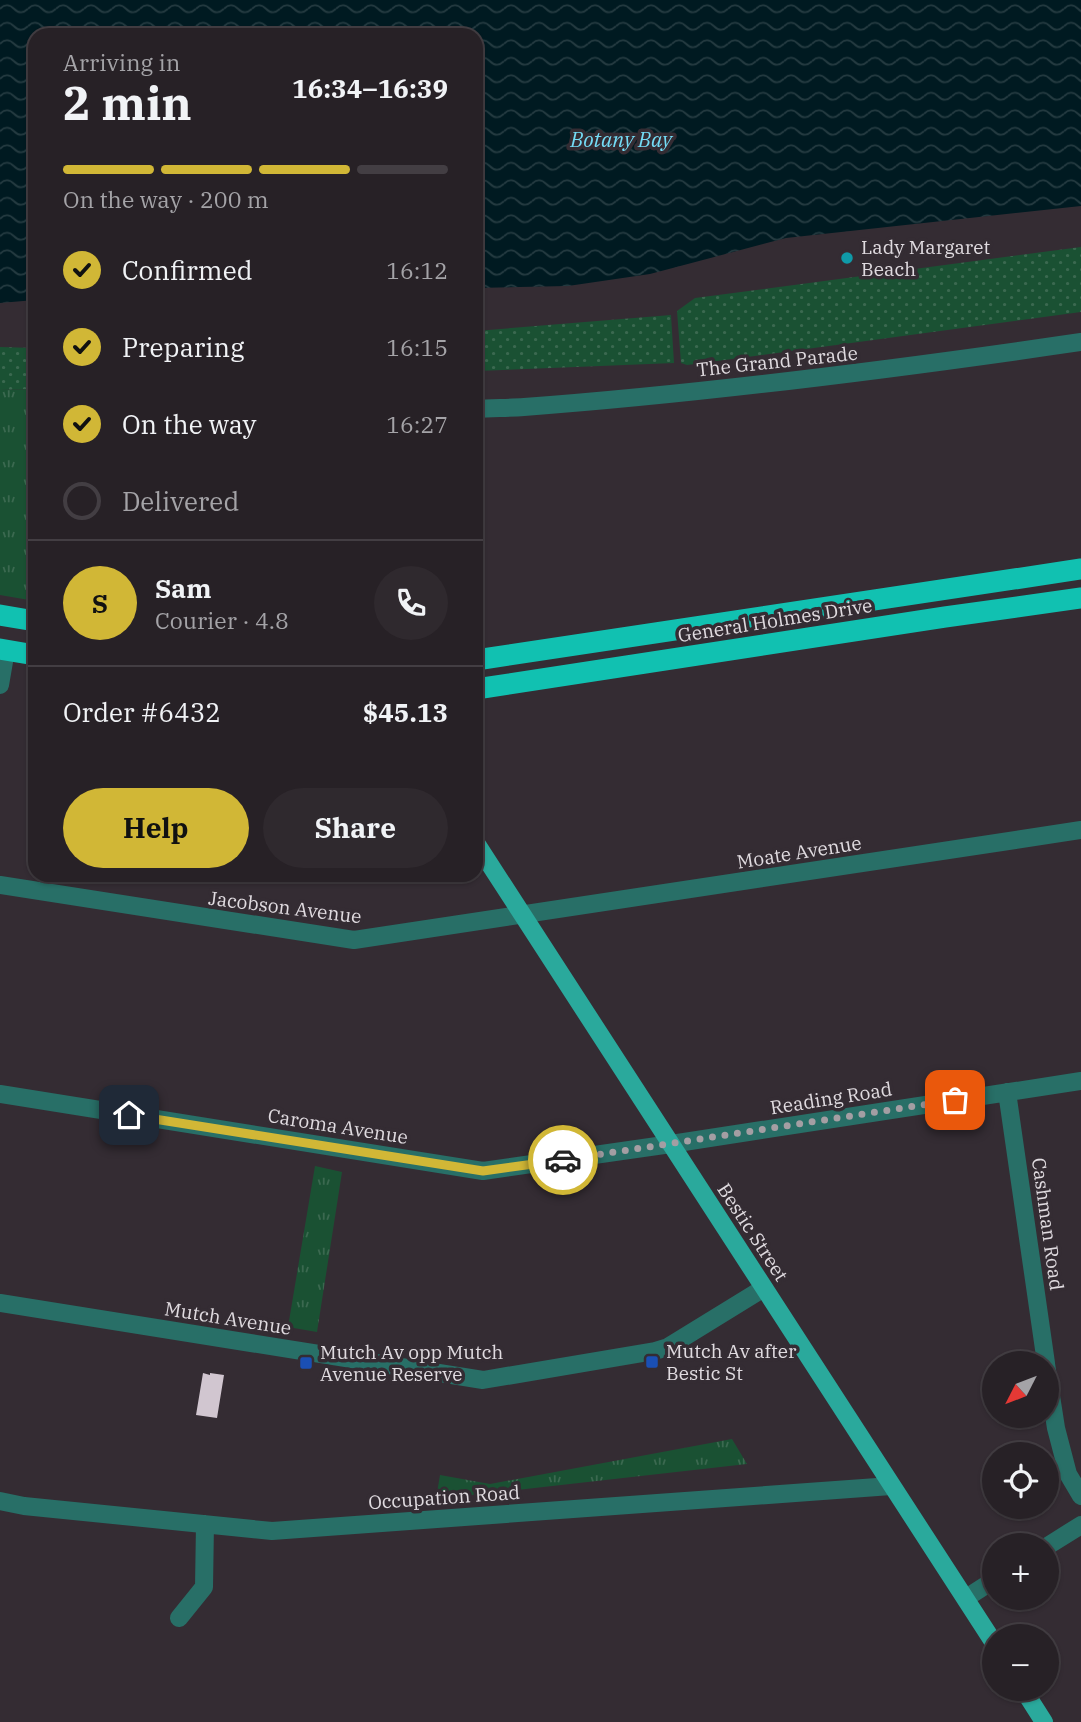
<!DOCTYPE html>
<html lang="en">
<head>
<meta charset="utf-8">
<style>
  body { margin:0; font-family:"IBM Plex Serif",serif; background:#2f292e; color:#f1f3f6; height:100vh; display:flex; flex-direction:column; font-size:26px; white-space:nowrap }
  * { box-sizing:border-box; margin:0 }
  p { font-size:23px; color:#a4a3a7 }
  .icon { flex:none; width:38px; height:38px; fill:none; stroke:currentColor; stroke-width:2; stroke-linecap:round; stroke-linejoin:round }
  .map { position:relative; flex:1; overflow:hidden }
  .drawer { position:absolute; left:28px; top:28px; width:455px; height:854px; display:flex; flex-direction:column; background:#272126; border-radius:21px; box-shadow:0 2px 5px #0004,0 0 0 2px #433e43 }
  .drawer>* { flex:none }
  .needle { width:46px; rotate:228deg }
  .fabs { position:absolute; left:982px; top:1351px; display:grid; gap:14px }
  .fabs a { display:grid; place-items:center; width:77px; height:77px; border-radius:50%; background:#272126; box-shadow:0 2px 5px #0004,0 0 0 2px #433e43; font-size:35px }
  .pin { position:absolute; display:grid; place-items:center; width:60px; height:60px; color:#fff; margin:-30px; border-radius:14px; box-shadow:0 4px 10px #0006 }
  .courier { position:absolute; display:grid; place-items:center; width:70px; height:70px; margin:-35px; border:5px solid #d1b736; border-radius:50%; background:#fff; color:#222; box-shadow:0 2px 9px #0007 }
  .head em { font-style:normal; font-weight:700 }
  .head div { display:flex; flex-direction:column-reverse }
  .head { display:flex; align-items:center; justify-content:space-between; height:119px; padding:0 35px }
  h1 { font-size:46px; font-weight:700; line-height:52px }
  .bar { display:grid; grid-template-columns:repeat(4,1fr); gap:10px 7px; align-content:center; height:84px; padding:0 35px }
  .bar i { height:9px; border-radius:5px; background:#433e43 }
  .bar .selected { background:#d1b736 }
  .bar p { grid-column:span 4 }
  .line { display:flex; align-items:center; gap:18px; padding:0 35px; border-top:2px solid #433e43 }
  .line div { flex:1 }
  .round { display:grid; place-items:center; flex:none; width:74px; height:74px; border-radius:37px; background:#2f292e }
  ol { padding:0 35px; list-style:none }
  li { display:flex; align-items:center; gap:21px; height:77px }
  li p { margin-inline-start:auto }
  li .icon { padding:7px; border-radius:50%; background:#d1b736; color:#111; stroke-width:4 }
  li:last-child { color:#a4a3a7 }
  li i { width:38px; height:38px; border:4px solid #433e43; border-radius:50% }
  .cta { display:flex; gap:14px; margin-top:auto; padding:14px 35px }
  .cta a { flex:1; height:80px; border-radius:42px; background:#d1b736; color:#111; font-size:28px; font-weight:700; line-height:80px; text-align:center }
  .cta a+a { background:#2f292e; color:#f1f3f6 }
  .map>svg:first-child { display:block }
  .grass { fill:url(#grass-dots) }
  .park { fill:url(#park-tufts) }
  .water { fill:url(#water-waves) }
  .building { fill:#d1c6d0 }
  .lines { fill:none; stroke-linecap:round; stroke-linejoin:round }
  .minor { stroke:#286f67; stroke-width:18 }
  .major { stroke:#2aa99c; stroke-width:18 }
  .highway { stroke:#11c1b1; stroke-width:21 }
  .done { stroke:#a49ea3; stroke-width:7; stroke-dasharray:0 12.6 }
  .route { stroke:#d1b736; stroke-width:9 }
  .culture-dot { fill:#0f9aa8; stroke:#342c33; stroke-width:2.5 }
  .transit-dot { fill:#1a4fb4; stroke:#342c33; stroke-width:2.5 }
  .labels { text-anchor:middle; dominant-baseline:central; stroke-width:7; stroke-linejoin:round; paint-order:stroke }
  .poi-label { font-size:19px; fill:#e0dbe0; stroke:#342c33; text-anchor:start }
  .street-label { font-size:19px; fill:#e0dbe0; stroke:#342c33 }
  .water-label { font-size:21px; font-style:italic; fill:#74dcf6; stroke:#342c33 }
</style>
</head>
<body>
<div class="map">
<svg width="1081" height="1722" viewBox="0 0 1081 1722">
  <defs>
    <pattern id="grass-dots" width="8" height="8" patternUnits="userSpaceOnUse" patternTransform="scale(1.75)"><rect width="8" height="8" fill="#1a5133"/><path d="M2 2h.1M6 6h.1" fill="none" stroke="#3b6950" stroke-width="1.8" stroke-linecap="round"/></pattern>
    <pattern id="park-tufts" width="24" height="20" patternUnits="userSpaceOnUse" patternTransform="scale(1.75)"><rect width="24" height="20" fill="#1a5133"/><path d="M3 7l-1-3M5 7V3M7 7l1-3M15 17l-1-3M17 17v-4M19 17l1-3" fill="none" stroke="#3b6950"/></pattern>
    <pattern id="water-waves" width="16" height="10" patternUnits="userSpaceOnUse" patternTransform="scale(1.75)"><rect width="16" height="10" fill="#001a21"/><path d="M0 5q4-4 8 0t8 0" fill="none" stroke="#253b41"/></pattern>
  </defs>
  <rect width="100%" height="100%" fill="#342c33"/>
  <path class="grass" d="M1081,247V312L687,365L681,363L677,311L695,298Z
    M671,315L674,363L476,371V331Z
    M0,347L35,348V389L0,390Z"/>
  <path class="park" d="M35,389V601L0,595V390Z
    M315,1166L342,1172L317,1332L288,1327Z
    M732,1439L747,1464L436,1499L440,1475L490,1484Z"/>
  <path class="water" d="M0,0H1081V206L786,238L650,274L568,286L476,288V35H35V300L0,303Z"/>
  <path class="building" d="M203,1373L210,1375V1373L224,1375L217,1418L196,1415Z"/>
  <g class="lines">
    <path class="minor" d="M476,409C492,408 508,408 524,407C710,393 896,369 1081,342
      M0,685L6,650
      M0,885L354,940L1081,830
      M1007,1092L1046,1363
      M0,1094L483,1171L671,1144L1081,1081
      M0,1303L483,1380L655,1351L668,1347L764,1288
      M1046,1364L1056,1428L1068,1474L1081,1496
      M0,1501L24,1506L272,1531L891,1486
      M1046,1547L1081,1525
      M966,1598L994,1580
      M179,1618L204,1587L205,1524"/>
    <path class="major" d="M476,843L994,1643
      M1023,1689L1044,1722"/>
    <path class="highway" d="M0,615L35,621
      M0,649L35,655
      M476,660L1081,569
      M476,689L945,617L1081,598"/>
  </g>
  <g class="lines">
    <path class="done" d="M563,1160L955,1100"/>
    <path class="route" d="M129,1115L483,1171L563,1160"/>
  </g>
  <circle class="culture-dot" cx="847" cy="258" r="7"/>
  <g class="transit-dot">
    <rect x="645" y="1355" width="14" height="14" rx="3.5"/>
    <rect x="299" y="1356" width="14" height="14" rx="3.5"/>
  </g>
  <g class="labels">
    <g class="poi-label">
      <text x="861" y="247">Lady Margaret<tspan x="861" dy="22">Beach</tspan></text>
      <text x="666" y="1351">Mutch Av after<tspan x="666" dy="22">Bestic St</tspan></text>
      <text x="320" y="1352">Mutch Av opp Mutch<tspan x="320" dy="22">Avenue Reserve</tspan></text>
    </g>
    <g class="street-label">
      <text transform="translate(777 361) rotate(-6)">The Grand Parade</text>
      <text transform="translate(775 620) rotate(-9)">General Holmes Drive</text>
      <text transform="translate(799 852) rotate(-9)">Moate Avenue</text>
      <text transform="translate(285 907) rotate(7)">Jacobson Avenue</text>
      <text transform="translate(831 1098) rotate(-9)">Reading Road</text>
      <text transform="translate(338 1126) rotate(9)">Caroma Avenue</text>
      <text transform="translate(1048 1224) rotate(82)">Cashman Road</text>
      <text transform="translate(753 1232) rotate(57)">Bestic Street</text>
      <text transform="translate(228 1318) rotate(9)">Mutch Avenue</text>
      <text transform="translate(444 1497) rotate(-4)">Occupation Road</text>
    </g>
    <g class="water-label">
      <text x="621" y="139">Botany Bay</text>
    </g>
  </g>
</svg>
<div class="fabs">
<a><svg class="needle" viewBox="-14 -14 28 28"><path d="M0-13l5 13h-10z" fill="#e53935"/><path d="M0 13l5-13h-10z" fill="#a4a3a7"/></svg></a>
<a><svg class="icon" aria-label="locate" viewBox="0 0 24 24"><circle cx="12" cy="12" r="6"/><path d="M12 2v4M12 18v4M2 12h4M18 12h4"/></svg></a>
<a>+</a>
<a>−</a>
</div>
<div class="pin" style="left:955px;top:1100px;background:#ea580c"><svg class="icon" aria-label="bag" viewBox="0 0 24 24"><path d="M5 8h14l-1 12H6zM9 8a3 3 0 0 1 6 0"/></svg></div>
<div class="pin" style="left:129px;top:1115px;background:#1f2937"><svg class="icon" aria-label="home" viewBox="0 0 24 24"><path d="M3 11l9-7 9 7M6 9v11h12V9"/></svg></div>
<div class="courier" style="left:563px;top:1160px"><svg class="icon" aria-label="car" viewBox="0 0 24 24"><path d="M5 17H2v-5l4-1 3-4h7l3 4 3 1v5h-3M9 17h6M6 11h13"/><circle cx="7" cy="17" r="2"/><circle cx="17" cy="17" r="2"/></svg></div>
<section class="drawer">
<div class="head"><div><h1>2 min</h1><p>Arriving in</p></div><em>16:34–16:39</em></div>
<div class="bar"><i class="selected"></i><i class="selected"></i><i class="selected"></i><i></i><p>On the way · 200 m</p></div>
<ol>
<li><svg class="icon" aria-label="check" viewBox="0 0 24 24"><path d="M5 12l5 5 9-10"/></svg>Confirmed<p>16:12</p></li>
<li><svg class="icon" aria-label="check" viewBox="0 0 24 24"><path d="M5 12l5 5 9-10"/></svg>Preparing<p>16:15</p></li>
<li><svg class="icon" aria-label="check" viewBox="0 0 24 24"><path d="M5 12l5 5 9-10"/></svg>On the way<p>16:27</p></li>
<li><i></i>Delivered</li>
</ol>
<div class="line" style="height:126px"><b class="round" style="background:#d1b736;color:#111">S</b><div><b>Sam</b><p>Courier · 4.8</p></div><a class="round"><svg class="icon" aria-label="phone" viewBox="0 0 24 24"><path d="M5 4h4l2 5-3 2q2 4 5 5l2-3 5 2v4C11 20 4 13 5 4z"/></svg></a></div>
<div class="line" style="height:91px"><div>Order #6432</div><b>$45.13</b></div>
<div class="cta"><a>Help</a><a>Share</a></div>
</section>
</div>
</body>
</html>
